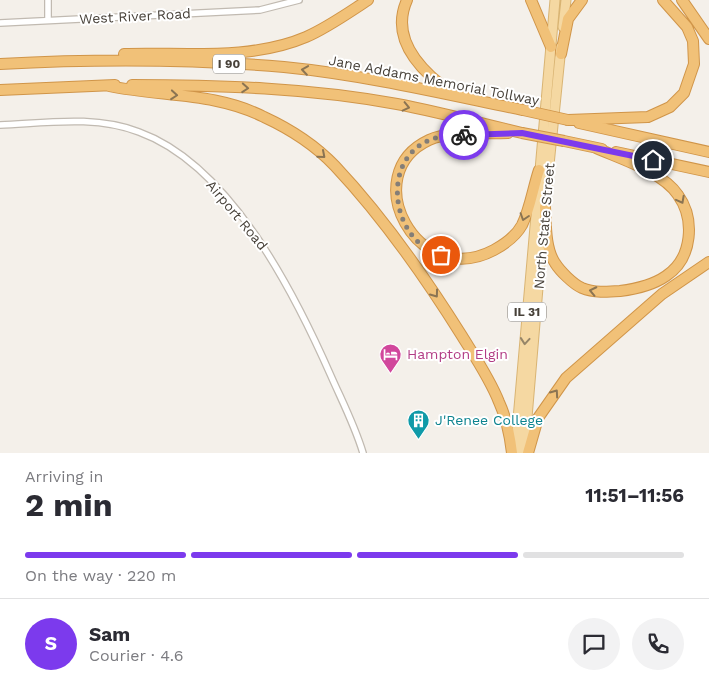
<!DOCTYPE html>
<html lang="en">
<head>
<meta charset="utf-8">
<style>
  body { margin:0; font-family:"Work Sans",sans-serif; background:#f2f2f3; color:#2b2b33; height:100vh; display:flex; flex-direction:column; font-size:19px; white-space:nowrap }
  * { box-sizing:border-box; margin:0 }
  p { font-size:16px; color:#7c7c81 }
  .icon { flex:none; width:28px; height:28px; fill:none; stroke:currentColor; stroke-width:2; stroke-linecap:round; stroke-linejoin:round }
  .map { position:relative; height:453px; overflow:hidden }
  .drawer { display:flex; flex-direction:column; background:#fff; flex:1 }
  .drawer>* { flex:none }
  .pin { position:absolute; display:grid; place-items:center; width:42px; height:42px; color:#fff; margin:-21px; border:2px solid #fff; border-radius:50%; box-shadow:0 1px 5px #0007 }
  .courier { position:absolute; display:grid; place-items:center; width:50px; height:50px; margin:-25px; border:4px solid #7c3aed; border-radius:50%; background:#fff; color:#222; box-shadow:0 1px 6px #0007 }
  .headline em { font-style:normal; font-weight:700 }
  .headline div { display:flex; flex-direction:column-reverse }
  .headline { display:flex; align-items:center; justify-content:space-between; height:85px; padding:0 25px }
  h1 { font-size:32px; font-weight:700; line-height:38px }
  .bar { display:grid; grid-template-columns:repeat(4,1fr); gap:8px 5px; align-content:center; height:60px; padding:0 25px }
  .bar i { height:6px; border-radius:4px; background:#e1e1e2 }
  .bar .on { background:#7c3aed }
  .bar p { grid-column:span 4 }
  .line { display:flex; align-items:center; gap:12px; padding:0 25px; border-top:1px solid #e1e1e2 }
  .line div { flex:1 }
  .round { display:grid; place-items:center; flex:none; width:52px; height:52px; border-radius:26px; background:#f2f2f3 }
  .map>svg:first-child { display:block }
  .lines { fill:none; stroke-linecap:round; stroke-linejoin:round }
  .minor-casing { stroke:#c1bab1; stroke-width:8 }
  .primary-casing { stroke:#d9b473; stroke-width:11 }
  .motorway-casing { stroke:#d09549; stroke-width:12 }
  .minor { stroke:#fff; stroke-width:5.5 }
  .primary { stroke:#f5d8a2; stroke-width:9 }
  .motorway { stroke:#f1c178; stroke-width:10 }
  .motorway-bridge-casing { stroke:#d09549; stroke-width:12; stroke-linecap:butt }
  .motorway-bridge { stroke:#f1c178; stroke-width:10 }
  .oneway { stroke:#8b7452 }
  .oneway2 { stroke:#958568 }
  .done { stroke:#847e77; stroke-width:5; stroke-dasharray:0 9 }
  .route { stroke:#7c3aed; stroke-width:6 }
  .labels { text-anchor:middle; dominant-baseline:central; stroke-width:4; stroke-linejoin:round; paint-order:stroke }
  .shield { fill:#fff; stroke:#7e7a74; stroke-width:1 }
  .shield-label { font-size:12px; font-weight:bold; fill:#474139 }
  .street-label { font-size:14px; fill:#474139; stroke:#fff }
  .hotel-label { font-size:14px; fill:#b23c85; stroke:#fff; text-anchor:start }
  .culture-label { font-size:14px; fill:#0d838f; stroke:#fff; text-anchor:start }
</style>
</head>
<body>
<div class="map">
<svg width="709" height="453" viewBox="0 0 709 453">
  <rect width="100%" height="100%" fill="#f4f0ea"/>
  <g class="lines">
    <defs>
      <path id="minor" d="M48,20V0
        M0,23L260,10L299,0
        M0,125C46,123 95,115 139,132C230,165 294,292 331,376C342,401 355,426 363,453"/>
      <path id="primary" d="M563,27L566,0
        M544,214L561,47
        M515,453L555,0
        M524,453L543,229"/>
      <path id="motorway" d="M407,0C389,40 423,73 453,94
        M531,0L551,47
        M682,0L709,39
        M124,54C182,52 250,61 306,37C327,28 348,13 368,0
        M561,54L568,19L582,0
        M0,64C95,59 190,59 284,67C365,75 445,94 523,110
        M132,85C220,85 310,88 397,104C439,112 480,123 522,133
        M109,86C161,97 215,92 264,117C290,129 315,145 335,166C383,217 425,277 462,336C475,357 490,379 499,402C506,417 510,436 512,453
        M0,90L115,85
        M568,120L648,117L670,107L684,93L694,64L693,41L687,27L663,0
        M579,123L709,152
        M508,133C485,134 449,131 429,140C356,174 417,291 494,250C505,244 516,236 522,225C530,209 533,188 539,170
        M564,141L602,149
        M616,152L709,172
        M545,207C546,224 545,248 555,263C560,271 573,284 582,288C594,293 607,292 620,291C636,289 653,285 666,276C693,258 695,219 678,195C663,172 621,159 596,148
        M528,453L538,418L566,378L662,294L709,262"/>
    </defs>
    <use href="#minor" class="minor-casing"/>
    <use href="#primary" class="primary-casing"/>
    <use href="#motorway" class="motorway-casing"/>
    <use href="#minor" class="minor"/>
    <use href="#primary" class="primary"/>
    <use href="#motorway" class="motorway"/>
    <defs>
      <path id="motorway-bridge" d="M523,110L568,120
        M522,133L564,141"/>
    </defs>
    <use href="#motorway-bridge" class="motorway-bridge-casing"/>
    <use href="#motorway-bridge" class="motorway-bridge"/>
  </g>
  <defs><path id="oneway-chevron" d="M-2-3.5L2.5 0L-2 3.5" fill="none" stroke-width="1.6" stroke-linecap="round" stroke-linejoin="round" transform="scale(1.25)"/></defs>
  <g class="oneway">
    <use href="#oneway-chevron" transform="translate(305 70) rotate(-172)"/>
    <use href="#oneway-chevron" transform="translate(245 88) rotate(4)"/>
    <use href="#oneway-chevron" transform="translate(174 95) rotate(5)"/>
    <use href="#oneway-chevron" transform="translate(406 107) rotate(13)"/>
    <use href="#oneway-chevron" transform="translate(322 155) rotate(41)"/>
    <use href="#oneway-chevron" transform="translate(681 200) rotate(62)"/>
    <use href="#oneway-chevron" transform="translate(524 217) rotate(108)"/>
    <use href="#oneway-chevron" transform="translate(593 291) rotate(-168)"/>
    <use href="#oneway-chevron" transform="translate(435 294) rotate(54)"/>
    <use href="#oneway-chevron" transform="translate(555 393) rotate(-55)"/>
  </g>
  <use class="oneway2" href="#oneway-chevron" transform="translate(525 341) rotate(95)"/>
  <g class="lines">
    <path class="done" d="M441,255C433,250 423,247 417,241C389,213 389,156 430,140C441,135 453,136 464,135"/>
    <path class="route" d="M464,135L522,133L653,160"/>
  </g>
  <defs>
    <symbol id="hotel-pin" viewBox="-11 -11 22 30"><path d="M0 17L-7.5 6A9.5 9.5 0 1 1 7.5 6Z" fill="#d1479c" stroke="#fff"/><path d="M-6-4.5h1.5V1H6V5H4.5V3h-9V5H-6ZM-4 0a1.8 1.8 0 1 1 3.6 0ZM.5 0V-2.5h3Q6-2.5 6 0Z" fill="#fff"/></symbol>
    <symbol id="building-pin" viewBox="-11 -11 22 30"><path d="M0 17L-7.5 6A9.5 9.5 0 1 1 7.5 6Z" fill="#0f9aa8" stroke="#fff"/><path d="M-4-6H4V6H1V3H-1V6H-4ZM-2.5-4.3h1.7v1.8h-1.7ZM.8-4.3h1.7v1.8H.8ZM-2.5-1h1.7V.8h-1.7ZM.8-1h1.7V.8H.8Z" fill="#fff"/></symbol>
  </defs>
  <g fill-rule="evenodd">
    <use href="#hotel-pin" x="378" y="342" width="25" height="34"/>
    <use href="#building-pin" x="406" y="408" width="25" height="34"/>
  </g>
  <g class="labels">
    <g class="shield">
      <rect x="213" y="54.5" width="32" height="19" rx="4"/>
      <rect x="508" y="302.5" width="38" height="19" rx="4"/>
    </g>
    <g class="shield-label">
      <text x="229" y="64">I 90</text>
      <text x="527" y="312">IL 31</text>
    </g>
    <g class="street-label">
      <text transform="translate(135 16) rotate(-3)">West River Road</text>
      <text transform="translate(434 80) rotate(11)">Jane Addams Memorial Tollway</text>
      <text transform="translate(237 215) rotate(50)">Airport Road</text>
      <text transform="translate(544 226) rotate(-85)">North State Street</text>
    </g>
    <g class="hotel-label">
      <text x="407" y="354">Hampton Elgin</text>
    </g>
    <g class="culture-label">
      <text x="435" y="420">J'Renee College</text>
    </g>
  </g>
</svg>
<div class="pin" style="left:441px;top:255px;background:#ea580c"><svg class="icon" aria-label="bag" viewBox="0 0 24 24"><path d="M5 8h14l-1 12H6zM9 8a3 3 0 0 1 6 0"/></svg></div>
<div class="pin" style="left:653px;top:160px;background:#1f2937"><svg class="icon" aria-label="home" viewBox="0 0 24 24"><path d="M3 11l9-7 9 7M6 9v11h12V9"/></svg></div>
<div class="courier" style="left:464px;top:135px"><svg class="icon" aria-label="bike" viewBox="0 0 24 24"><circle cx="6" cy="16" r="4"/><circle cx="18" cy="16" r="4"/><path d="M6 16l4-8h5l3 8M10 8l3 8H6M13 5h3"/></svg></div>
</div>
<section class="drawer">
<div class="headline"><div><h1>2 min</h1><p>Arriving in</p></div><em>11:51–11:56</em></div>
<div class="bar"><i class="on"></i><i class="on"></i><i class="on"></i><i></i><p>On the way · 220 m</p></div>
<div class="line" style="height:90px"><b class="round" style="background:#7c3aed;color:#fff">S</b><div><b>Sam</b><p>Courier · 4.6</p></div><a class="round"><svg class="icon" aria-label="chat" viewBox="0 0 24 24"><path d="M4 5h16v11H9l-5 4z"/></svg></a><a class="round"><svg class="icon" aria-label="phone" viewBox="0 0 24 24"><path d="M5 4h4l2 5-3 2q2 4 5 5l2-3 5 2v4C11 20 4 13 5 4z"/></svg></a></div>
</section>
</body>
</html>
